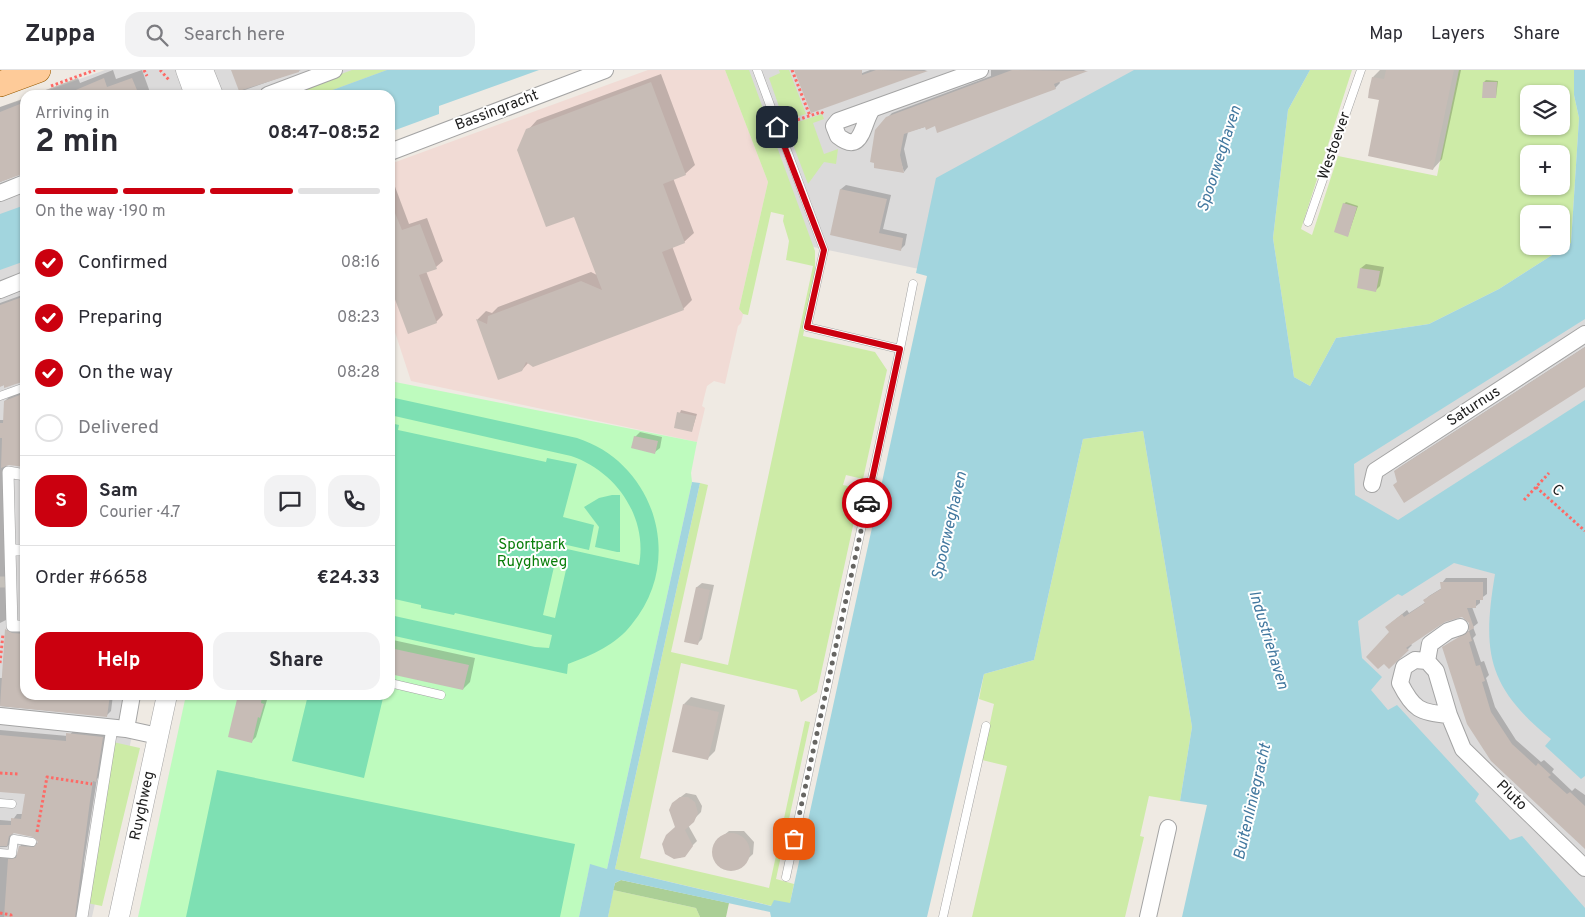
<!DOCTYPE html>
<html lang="en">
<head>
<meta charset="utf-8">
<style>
  body { margin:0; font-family:Overpass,sans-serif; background:#f2f2f3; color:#2b2b33; height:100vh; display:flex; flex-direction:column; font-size:19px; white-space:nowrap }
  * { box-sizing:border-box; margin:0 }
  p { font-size:16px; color:#7c7c81 }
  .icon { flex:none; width:28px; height:28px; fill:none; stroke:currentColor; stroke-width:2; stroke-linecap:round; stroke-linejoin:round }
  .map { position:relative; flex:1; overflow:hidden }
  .panel { position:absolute; left:20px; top:20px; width:375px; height:610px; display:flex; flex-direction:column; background:#fff; border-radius:15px; box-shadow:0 1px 4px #0004 }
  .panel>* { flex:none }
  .buttons { position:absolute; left:1520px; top:15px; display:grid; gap:10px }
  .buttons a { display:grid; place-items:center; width:50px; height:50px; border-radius:10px; background:#fff; box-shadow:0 1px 4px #0004; font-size:25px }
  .pin { position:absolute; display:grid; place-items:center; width:42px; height:42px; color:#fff; margin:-21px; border-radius:10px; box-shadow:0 2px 8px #0006 }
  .courier { position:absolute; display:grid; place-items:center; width:50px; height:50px; margin:-25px; border:4px solid #cb000f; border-radius:50%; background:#fff; color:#222; box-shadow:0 1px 6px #0007 }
  .summary em { font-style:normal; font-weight:700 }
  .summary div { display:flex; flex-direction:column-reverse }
  .summary { display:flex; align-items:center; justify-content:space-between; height:85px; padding:0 15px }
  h1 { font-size:32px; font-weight:700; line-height:38px }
  .bar { display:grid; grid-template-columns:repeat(4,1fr); gap:8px 5px; align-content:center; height:60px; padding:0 15px }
  .bar i { height:6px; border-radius:4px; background:#e1e1e2 }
  .bar .selected { background:#cb000f }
  .bar p { grid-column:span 4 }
  .line { display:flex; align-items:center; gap:12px; padding:0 15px; border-top:1px solid #e1e1e2 }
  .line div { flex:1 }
  .round { display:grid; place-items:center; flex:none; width:52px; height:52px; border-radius:15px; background:#f2f2f3 }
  ol { padding:0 15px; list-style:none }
  li { display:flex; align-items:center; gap:15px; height:55px }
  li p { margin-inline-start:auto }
  li .icon { padding:5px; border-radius:50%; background:#cb000f; color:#fff; stroke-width:4 }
  li:last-child { color:#7c7c81 }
  li i { width:28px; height:28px; border:2px solid #e1e1e2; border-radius:50% }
  .cta { display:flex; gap:10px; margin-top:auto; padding:10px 15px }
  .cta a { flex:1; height:58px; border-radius:15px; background:#cb000f; color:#fff; font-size:20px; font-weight:700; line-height:58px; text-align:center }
  .cta a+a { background:#f2f2f3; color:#2b2b33 }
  header { display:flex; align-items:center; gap:30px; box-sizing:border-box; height:70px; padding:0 25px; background:#fff; border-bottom:1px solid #e1e1e2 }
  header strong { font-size:24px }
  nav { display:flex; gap:28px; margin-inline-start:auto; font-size:18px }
  .search { width:350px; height:45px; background:#f2f2f3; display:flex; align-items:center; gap:12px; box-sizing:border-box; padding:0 18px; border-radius:15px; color:#7c7c81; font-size:19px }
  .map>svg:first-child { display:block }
  .residential { fill:#dbdada }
  .military { fill:#f1dbd5 }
  .grass { fill:#cdeba7; fill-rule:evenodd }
  .forest { fill:#abcf96 }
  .park { fill:#befbbe }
  .pitch { fill:#7ee0b3; fill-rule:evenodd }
  .water { fill:#a2d5de }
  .shadow { fill:#0003 }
  .building { fill:#c7bcb6 }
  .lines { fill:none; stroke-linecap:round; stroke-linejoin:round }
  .pedestrian-tunnel { stroke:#c5c1bb; stroke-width:11; stroke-dasharray:11 5.5; stroke-linecap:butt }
  .service-casing { stroke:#a4a4a4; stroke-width:9 }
  .pedestrian-casing { stroke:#a4a4a4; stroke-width:12 }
  .minor-casing { stroke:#a4a4a4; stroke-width:18 }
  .tertiary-casing { stroke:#a4a4a4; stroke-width:21 }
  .primary-casing { stroke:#975a00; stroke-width:26 }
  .path { stroke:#fd6a66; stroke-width:3; stroke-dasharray:2.5 2.5; stroke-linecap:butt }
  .service { stroke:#fff; stroke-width:8 }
  .pedestrian { stroke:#fff; stroke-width:11 }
  .minor { stroke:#fff; stroke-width:16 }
  .tertiary { stroke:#fff; stroke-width:20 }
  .primary { stroke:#fecb99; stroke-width:25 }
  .done { stroke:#666562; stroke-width:5; stroke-dasharray:0 9 }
  .route { stroke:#cb000f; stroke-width:6 }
  .labels { text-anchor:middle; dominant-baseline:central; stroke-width:4; stroke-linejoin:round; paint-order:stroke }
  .street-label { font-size:15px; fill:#1d1d1d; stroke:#fff }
  .park-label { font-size:15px; fill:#097e0a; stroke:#fff }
  .water-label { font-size:16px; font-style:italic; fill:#42789f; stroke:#fff }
</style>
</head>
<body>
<header>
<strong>Zuppa</strong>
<div class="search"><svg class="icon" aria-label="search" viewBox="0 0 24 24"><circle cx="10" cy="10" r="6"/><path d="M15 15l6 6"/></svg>Search here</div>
<nav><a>Map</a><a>Layers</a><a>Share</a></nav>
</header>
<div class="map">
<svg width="1585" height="847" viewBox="0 0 1585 847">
  <rect width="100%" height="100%" fill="#efeae3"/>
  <path class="residential" d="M105,0H520L390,25H35Z
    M735,0H1165L924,200L799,174Z
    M25,29V625H141L92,847H0V37Z
    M1585,214V847H1573L1320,572L1325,389Z"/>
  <path class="military" d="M648,0H725L768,112L739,239L743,244L741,253L738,256L725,314L714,311L707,316L702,336L705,338L697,372L411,311L390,247V94Z"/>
  <path class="grass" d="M352,0H387L319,25H285Z
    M725,0H749L815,181V203L803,266L875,282L887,300L863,409L846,405L843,415L861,419L817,622L801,632L797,620L681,593L640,788L769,818L805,651L810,652L776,809L794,814L790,833L772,836L615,799L700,413L708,415L671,582L728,595L813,196L786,190L789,171L783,151L784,145L771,142L748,245L743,244L739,239L768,112Z
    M779,0H789L806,44L784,51L769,8L780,3Z
    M1310,0H1352L1301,159L1312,165L1338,86L1437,106L1459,0H1574V25L1579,48L1571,173L1499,219L1429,254L1336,268L1310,316L1294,307L1273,168L1288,40ZM1529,24H1561V56H1529ZM1529,84H1561V116H1529ZM1529,144H1561V176H1529Z
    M822,44L824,49L813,53L824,84L838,79L836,94L824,92L808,114L786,56Z
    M1143,361L1192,657L1180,731L1149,726L1140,766L1144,767L1125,847H972L1007,696L982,690L994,634L979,629L984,604L1034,590L1083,369Z
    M113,672L140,678L102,836L87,833Z
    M613,820L696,838L700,847H608Z"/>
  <path class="forest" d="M621,810L729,833L726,847H700L696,838L613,820L615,813Z"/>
  <path class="park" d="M390,311L697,372L691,403L692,412L607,799L590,795L579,847H138L186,625H390Z"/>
  <path class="pitch" d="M390,327L577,368C655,393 685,490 632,554C616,575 592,585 568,594L567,604L390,565V545L535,577L549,578L552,565L455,543L454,545L421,538V535L390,528V353L399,355L398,360L546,392L547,388L577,394L563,447L594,455L589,480L558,473V477L639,495C648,447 616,401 571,386L390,345ZM556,488L568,491L555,548L543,545Z
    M612,425H620V482H617L595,477L599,457L584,437L599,428Z
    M308,625H370L383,628L364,708L292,691Z
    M217,700L575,774L560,847H186Z"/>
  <path class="water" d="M387,0H539L439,36V44L390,62V25H319Z
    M1134,0H1310L1288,40L1273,168L1294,307L1310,316L1336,268L1429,254L1499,219L1571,173L1579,48L1574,25V0H1585V249L1354,394L1355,425L1398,450L1585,330V706L1581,709L1545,676L1551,669C1487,617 1482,582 1495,504L1454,493L1402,526L1398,524L1358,551L1362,588L1382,607L1371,620L1388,640L1397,635L1479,724L1475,731L1510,770L1522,766L1585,838V847H1182L1207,735L1180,731L1192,657L1143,361L1083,369L1034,590L984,604L927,847H771L770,842L621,810L615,813L608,847H579L590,794L607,799L692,412L700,413L615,799L771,836L774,830L790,833L927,206L916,203L936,108Z
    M25,135V191L0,200V144Z"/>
  <path class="shadow" d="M113,0L116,9L142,0L151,25H32L78,8L80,13Z
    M232,0H301L242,21Z
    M795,0H855L857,5L870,0H927L812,41Z
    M991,0H1086L1059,11L1060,13L1055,18L908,62L904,79L908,97L904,102L887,48L892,43L991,6Z
    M1380,0H1461L1442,89L1433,99L1381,29L1373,7Z
    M661,4L695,95L685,104L673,108L694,163L684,172L672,176L692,230L683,239L529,292L522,300L477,250L486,241L492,243L498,237L591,202L597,205L575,145L528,60L537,50Z
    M1486,10L1498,11L1496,27L1484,12Z
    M25,28V102L0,112V37Z
    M391,106L409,154L427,148L443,191L436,197L426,201L443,245L436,252L390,212Z
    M846,115L891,125L883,159L907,164L905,175L900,180L831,164L841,119Z
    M1346,132L1358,136L1348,165L1344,134Z
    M1366,194L1384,197L1380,216L1376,220L1361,198Z
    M25,224V310L0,316V233Z
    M1585,277V315L1398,411L1395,401L1400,397Z
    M25,321V397L9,393L6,395L8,549L0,553V350H4L5,331L9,327Z
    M681,340L697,344L692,360L675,357Z
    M640,362L662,367L660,378L655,382L635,367Z
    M1446,508H1487V524L1480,529V533L1475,537H1472L1478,553L1473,557L1476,565L1473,568L1481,592L1484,591L1489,605L1486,608L1495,637L1516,670L1541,692L1544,690L1554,699L1552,702L1572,721L1575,718L1585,725V776L1565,757L1444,578L1470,560L1471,553L1463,546L1444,550L1410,573L1412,575L1389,598L1391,553L1407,540L1409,543L1426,532L1425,530L1429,526L1442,518V513Z
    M702,513L714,515L702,569L697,574V517Z
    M11,556L25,560V625H113L111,641L106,646L0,636V608H3L7,560Z
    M393,570L475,588L470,612L463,619L390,603V573Z
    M239,625H265L264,629L267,630L256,667L251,672Z
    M691,627L725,635L715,681L708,688L684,634Z
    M76,659L107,662L100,706L97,709L84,791L79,847H0V781L4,784L19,785L20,776L25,771L39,773L34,765L13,762L11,772L7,777H0V750L12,751L17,744H23L27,723L0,721V660L68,666Z
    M686,723L696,725L702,736L701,742L688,755L697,771L680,788H674L678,729Z
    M729,761H744L754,772L753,784L737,799L722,798L716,792L713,779L719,769Z"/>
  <path class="building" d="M231,0H299V2L239,21Z
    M794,0H862V5L876,0L928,1L811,43Z
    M1012,0L1088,1L1054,14L1056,19L937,63L935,56L926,60L925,57L904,64L900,85L904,103L874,98V93L870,92L875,60L886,47Z
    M1386,0H1454L1433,100L1368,86L1379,30L1368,28L1369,20L1372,7L1384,9Z
    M104,8L107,17L132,8L139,25H64Z
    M651,12L686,105L663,114L685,173L662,182L684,240L533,297L526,292L522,301L498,310L476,249L487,254L488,246L581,211L602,220L574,147L546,157L517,80L526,59Z
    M1483,12H1497L1496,28H1482Z
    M25,32V103L0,112V42Z
    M840,119L887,129L879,163L903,168L901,181L830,165Z
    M390,131L402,160L420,154L437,199L419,205L437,253L408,264L390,216Z
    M1343,133L1357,137L1348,167L1334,162Z
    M1360,198L1380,201L1376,222L1357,218Z
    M25,226V311L4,318V315L0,317V235Z
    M1585,277V317L1404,433L1393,415L1397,412L1394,401Z
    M25,323V397L9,395L1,398L2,368H0V353H3L4,331Z
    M677,342L696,346L692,362L674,358Z
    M634,366L658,371L655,384L631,378Z
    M1440,512H1483V530H1476V538H1467L1474,558L1469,561V553L1462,547L1445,552L1406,578L1409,580L1389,599L1384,594L1378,599L1366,587L1389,562L1385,557L1402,544L1404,547L1425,533L1423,530L1441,519Z
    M696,517L710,520L698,575L684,572Z
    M5,559L12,563L25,564V625H110L107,647L0,636Z
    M1469,561L1472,571L1469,572L1476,596L1480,595L1485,611L1482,612L1491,642L1512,674L1536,696L1538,693L1551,705L1548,707L1567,724L1570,722L1585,736V779L1491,691L1467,654L1442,577Z
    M390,578L469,595L463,620L390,604Z
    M238,625H262L261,633L264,634L260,648L258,647L252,673L228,667Z
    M683,634L719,642L708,690L672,682Z
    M66,663L103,667L96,712L93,711L90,731L75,847H4L8,789L16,788L19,776L34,777L38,772L33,767L14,763L9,766L7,776H0V755H11V748L21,749L25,724L0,722V665L66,671Z
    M680,727H688L695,732L698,743L694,752L685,760L693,776L685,787L674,789L665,784L662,774L666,765L675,757L669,740L672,733Z
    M712 782a19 19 0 1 1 38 0a19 19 0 1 1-38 0Z"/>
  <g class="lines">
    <path class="pedestrian-tunnel" d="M0,512H6"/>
    <defs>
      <path id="service" d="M757,0L824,180L807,257L900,279L913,214
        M1308,152L1361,0
        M0,326L25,317
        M390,613L441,625
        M0,733L12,734
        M0,783L12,784L14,769L32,772
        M786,807L900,279
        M943,847L986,656"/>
      <path id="pedestrian" d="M10,480L8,402L25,405
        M25,480H10L12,556H25
        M82,847L112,658"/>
      <path id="minor" d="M268,25L334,0
        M871,41C862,55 862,85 838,66L834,56L838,51L980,0
        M390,82L605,0
        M0,123L25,113
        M0,220L25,210
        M1372,414L1375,401L1585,264
        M1427,591L1430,574L1448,561L1460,557
        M1449,645C1420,643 1413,639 1400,613L1404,597L1415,590L1427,591L1436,601L1449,645L1463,679L1585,798
        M0,646L126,659L158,666
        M126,659L132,625
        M1148,847L1168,758"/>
      <path id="tertiary" d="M186,0L195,25
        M203,0L213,25
        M119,847L167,625"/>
      <path id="primary" d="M0,14L38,0"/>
    </defs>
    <use href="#service" class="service-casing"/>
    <use href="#pedestrian" class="pedestrian-casing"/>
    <use href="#minor" class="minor-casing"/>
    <use href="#tertiary" class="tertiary-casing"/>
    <use href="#primary" class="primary-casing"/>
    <path class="path" d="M144,0L147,6
      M160,0L170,11
      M792,0L810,46
      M51,16L95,0
      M788,53L821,42L824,44
      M1536,417L1585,461
      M1524,430L1549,403
      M0,593L3,564
      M0,703L18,704
      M37,762L47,707L92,714
      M0,843L11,845V847"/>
    <use href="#service" class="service"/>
    <use href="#pedestrian" class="pedestrian"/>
    <use href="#minor" class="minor"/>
    <use href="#tertiary" class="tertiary"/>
    <use href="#primary" class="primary"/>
  </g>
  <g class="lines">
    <path class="done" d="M794,769L867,433"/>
    <path class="route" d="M777,57L824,180L807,257L900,279L867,433"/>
  </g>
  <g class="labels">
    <g class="street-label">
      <text transform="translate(497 41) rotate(-21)">Bassingracht</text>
      <text transform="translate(1335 76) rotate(-71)">Westoever</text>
      <text transform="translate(1474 337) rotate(-33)">Saturnus</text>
      <text transform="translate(1557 421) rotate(42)">C</text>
      <text transform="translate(1511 726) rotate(44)">Pluto</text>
      <text transform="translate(143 736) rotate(-78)">Ruyghweg</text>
    </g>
    <g class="park-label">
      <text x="532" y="475">Sportpark<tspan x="532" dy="17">Ruyghweg</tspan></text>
    </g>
    <g class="water-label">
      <text transform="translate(1220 89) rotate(-72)">Spoorweghaven</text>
      <text transform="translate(950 456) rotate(-77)">Spoorweghaven</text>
      <text transform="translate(1268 570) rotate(73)">Industriehaven</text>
      <text transform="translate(1253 732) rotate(-77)">Buitenliniegracht</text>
    </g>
  </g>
</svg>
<div class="buttons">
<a><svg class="icon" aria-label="layers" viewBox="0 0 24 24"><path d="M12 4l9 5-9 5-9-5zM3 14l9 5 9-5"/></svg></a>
<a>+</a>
<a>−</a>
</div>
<div class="pin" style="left:794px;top:769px;background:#ea580c"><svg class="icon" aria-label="bag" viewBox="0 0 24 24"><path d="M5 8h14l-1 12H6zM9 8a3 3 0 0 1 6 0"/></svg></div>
<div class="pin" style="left:777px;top:57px;background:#1f2937"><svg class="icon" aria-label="home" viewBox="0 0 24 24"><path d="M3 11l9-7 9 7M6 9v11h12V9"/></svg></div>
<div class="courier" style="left:867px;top:433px"><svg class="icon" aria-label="car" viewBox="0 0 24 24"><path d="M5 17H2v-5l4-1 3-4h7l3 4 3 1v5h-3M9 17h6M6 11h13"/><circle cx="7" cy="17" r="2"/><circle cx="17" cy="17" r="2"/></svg></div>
<section class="panel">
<div class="summary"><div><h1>2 min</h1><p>Arriving in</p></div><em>08:47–08:52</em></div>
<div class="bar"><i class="selected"></i><i class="selected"></i><i class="selected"></i><i></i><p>On the way · 190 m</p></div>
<ol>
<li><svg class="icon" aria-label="check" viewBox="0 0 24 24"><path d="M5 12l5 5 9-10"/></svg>Confirmed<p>08:16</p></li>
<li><svg class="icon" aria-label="check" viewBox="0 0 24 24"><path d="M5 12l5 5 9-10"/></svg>Preparing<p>08:23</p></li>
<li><svg class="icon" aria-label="check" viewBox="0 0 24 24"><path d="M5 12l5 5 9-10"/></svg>On the way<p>08:28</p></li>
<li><i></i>Delivered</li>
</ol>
<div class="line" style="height:90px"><b class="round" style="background:#cb000f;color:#fff">S</b><div><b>Sam</b><p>Courier · 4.7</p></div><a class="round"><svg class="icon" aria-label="chat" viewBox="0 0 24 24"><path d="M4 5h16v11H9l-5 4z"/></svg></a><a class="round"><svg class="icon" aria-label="phone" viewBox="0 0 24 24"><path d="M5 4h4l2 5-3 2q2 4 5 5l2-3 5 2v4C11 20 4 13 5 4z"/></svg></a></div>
<div class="line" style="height:65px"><div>Order #6658</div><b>€24.33</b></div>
<div class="cta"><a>Help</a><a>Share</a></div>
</section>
</div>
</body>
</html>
